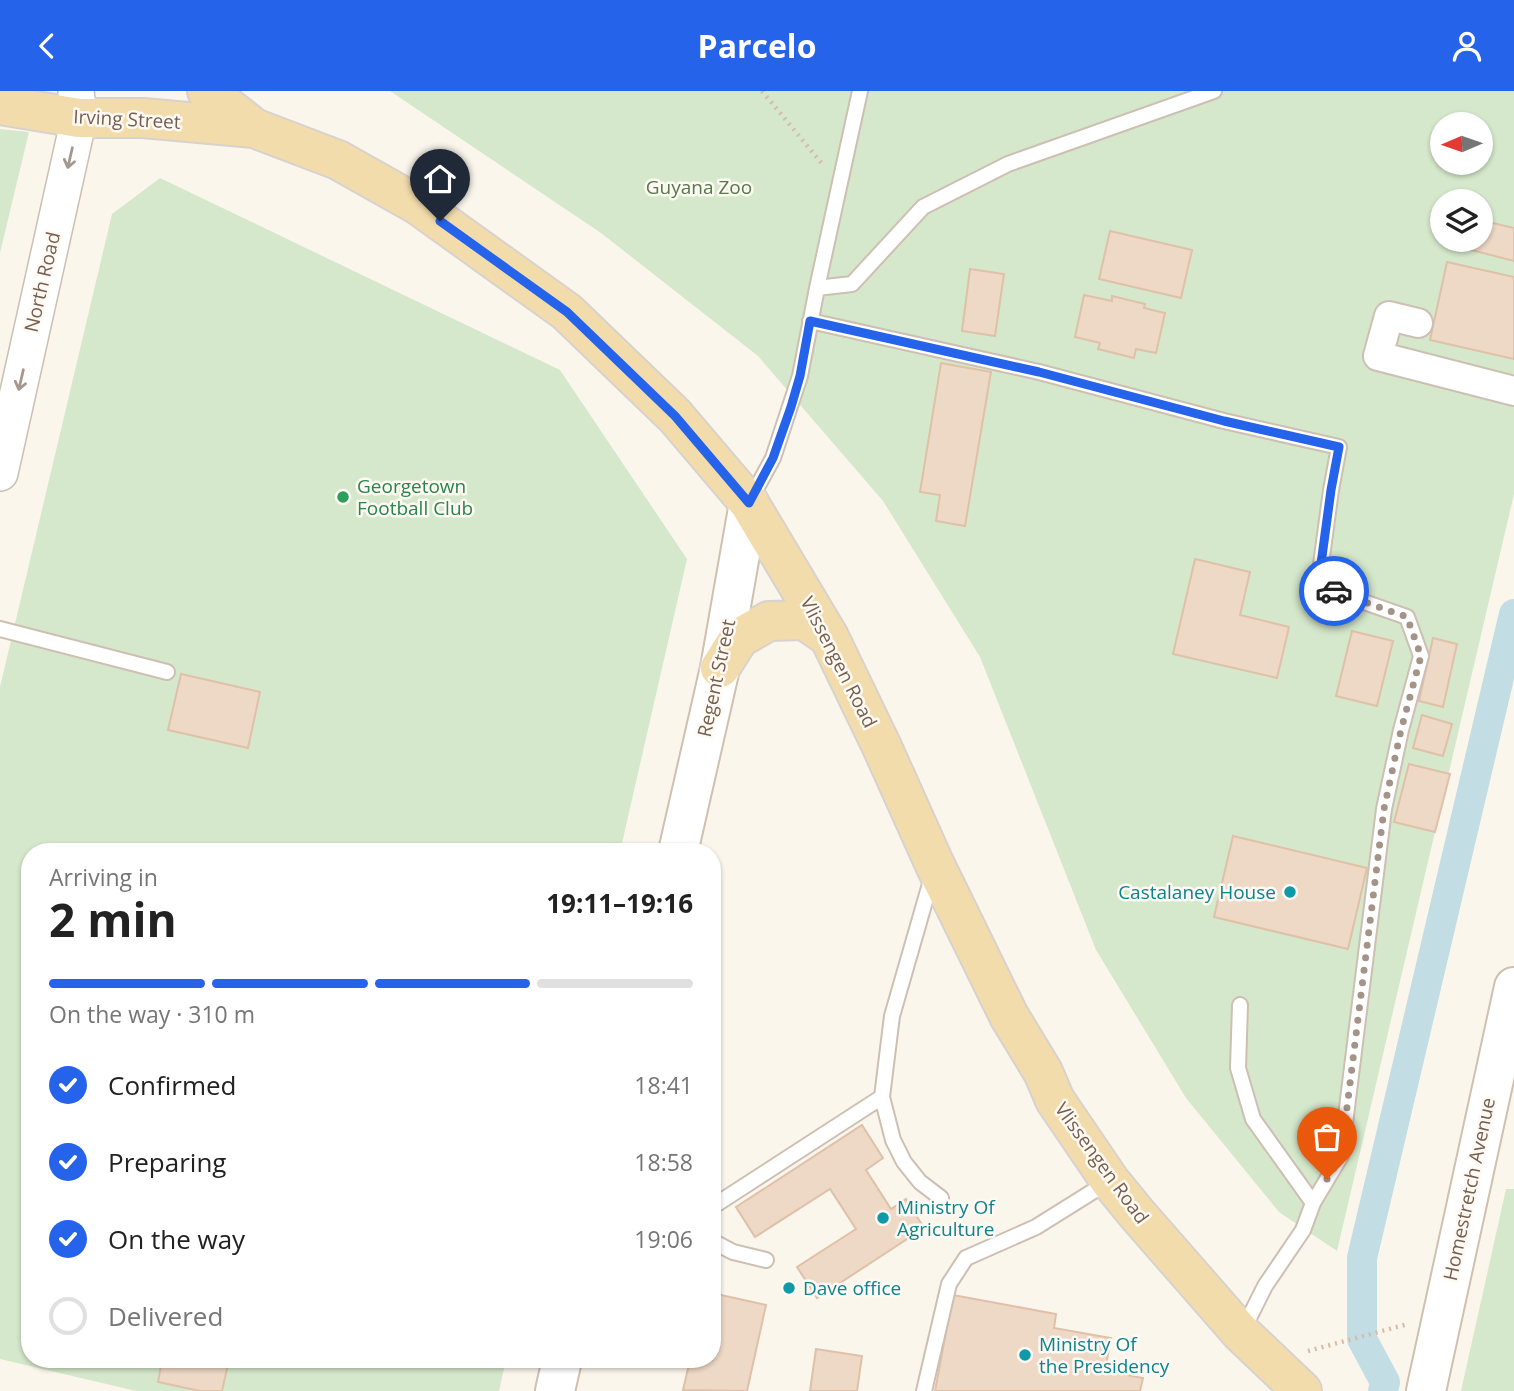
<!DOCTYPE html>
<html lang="en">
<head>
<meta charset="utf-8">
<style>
  body { margin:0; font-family:"Open Sans",sans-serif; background:#f6f6f6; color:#222; height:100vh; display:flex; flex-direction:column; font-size:26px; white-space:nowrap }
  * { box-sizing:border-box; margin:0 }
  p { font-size:23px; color:#767676 }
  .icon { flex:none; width:38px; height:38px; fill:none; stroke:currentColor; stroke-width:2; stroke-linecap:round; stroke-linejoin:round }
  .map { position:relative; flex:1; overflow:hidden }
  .sheet { position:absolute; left:21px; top:752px; width:700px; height:525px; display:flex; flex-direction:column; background:#fff; border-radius:28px; box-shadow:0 2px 5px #0004 }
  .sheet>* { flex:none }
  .needle { width:46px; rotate:268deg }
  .controls { position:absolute; left:1430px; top:21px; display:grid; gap:14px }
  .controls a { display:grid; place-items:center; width:63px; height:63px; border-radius:50%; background:#fff; box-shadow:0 2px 5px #0004; font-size:35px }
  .pin { position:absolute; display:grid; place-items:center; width:60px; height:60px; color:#fff; margin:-72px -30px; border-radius:50% 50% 50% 0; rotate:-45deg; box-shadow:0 0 7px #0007 }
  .pin .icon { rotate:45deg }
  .courier { position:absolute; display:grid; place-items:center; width:70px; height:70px; margin:-35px; border:5px solid #2563eb; border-radius:50%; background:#fff; color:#222; box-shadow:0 2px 9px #0007 }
  .head em { font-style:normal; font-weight:700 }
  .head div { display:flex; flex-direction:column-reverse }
  .head { display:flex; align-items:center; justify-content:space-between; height:119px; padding:0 28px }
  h1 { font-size:46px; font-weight:700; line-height:52px }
  .bar { display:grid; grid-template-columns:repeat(4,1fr); gap:10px 7px; align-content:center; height:84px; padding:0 28px }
  .bar i { height:9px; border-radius:5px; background:#e0e0e0 }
  .bar .selected { background:#2563eb }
  .bar p { grid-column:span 4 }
  ol { padding:0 28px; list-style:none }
  li { display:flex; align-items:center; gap:21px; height:77px }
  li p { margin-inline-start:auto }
  li .icon { padding:7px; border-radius:50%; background:#2563eb; color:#fff; stroke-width:4 }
  li:last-child { color:#767676 }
  li i { width:38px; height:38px; border:4px solid #e0e0e0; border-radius:50% }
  header { display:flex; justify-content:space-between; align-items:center; height:91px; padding:0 28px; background:#2563eb; color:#fff; font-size:32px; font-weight:700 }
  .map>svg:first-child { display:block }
  .green { fill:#d5e8cb; fill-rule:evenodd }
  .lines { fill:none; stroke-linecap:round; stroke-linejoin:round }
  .canal { stroke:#c2dde4; stroke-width:30 }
  .building { fill:#eed8c6; stroke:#dfc0a8; stroke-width:2 }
  .service-casing { stroke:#cdbfb2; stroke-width:18 }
  .minor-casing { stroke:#cdbfb2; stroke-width:32 }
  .tertiary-casing { stroke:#cdbfb2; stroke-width:38 }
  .secondary-casing { stroke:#cfc0b0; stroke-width:42 }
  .primary-casing { stroke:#d8d2ce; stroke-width:42 }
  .path { stroke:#d4bca9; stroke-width:4.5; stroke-dasharray:2 5; stroke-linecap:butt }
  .service { stroke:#fff; stroke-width:14 }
  .minor { stroke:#fff; stroke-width:28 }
  .tertiary { stroke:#fff; stroke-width:35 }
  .secondary { stroke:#fff; stroke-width:38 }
  .primary { stroke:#f3dcac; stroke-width:38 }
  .oneway { stroke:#a5978e }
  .done { stroke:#a49487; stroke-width:7; stroke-dasharray:0 12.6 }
  .route { stroke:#2563eb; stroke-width:9 }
  .leisure-dot { fill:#2e9e5b; stroke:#fefaf3; stroke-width:2.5 }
  .culture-dot { fill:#0f9aa8; stroke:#fefaf3; stroke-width:2.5 }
  .labels { text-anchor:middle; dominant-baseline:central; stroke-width:5; stroke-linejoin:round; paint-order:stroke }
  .street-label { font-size:19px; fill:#755f51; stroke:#fefaf3 }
  .park-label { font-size:19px; fill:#54794a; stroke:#fefaf3 }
  .leisure-label { font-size:19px; fill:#27864d; stroke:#fefaf3; text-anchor:start }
  .culture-label { font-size:19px; fill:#0d838f; stroke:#fefaf3; text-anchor:start }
</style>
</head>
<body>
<header><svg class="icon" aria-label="back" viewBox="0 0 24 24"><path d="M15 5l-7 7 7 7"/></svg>Parcelo<svg class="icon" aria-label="person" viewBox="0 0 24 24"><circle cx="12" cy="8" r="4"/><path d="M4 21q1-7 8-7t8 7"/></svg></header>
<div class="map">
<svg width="1514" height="1300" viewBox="0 0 1514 1300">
  <rect width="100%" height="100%" fill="#fbf6ec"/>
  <path class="green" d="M390,0H1514V403L1337,1160L1279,1121L1186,1007L1096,859L980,566L883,410L758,265L601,142ZM1442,33H1480V72H1442ZM1442,110H1480V149H1442Z
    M0,38L29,41L0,162Z
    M160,87L560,279L687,468L620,761H30V1269H506L499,1300H136L0,1268V596L112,123Z
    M1506,1098H1514V1300H1461Z"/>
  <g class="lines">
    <path class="canal" d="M1383,1300L1385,1291L1362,1248V1167L1514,523"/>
  </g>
  <path class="building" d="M1480,129L1514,137V170L1452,154L1453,149H1480Z
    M1110,140L1192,159L1181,207L1099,188Z
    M1447,171L1514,186V268L1430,249Z
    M970,178L1004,183L995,245L962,240Z
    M1084,204L1112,210V205L1145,213L1144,217L1165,222L1156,262L1136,258L1134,267L1098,258L1100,252L1075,246Z
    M941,272L991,281L965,435L936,430L940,404L920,401Z
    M1195,468L1250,481L1240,524L1289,536L1277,587L1173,563Z
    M1352,540L1393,550L1377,615L1336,605Z
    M1433,547L1457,553L1443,616L1419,610Z
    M181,583L260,601L248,657L168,639Z
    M1422,624L1452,633L1443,665L1413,657Z
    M1409,673L1450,683L1435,741L1394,731Z
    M1233,745L1367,777L1348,858L1214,826Z
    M862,1034L883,1067L866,1079L891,1118L906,1108L924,1137L817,1207L797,1176L856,1138L830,1098L755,1146L736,1116Z
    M712,1202L766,1214L747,1300L683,1299L690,1269H712Z
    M953,1204L1056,1223L1054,1237L1111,1247L1105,1280L1143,1287L1140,1300H935Z
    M816,1258L862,1265L857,1300H810Z
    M162,1269H229L222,1300H200L158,1291Z"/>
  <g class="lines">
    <defs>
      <path id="service" d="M817,197L852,193L923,116L1008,73L1214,0
        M810,230L1039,281L1224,330L1339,356L1331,399L1318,495L1407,526L1421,565L1401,639L1384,718L1341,1065L1313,1112L1303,1139L1265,1195L1242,1241
        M750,409L773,367L800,285L817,197L860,0
        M0,538L167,581
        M932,786L892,925L882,1006L893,1049L904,1071L920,1091L941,1107
        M1240,914L1238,977L1253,1028L1313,1112
        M712,1116L882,1006
        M712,1150L733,1161L766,1169
        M924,1300L949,1193L966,1167L1036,1136L1108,1091"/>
      <path id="minor" d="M1418,232L1389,225L1378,265L1514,300"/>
      <path id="tertiary" d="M0,382L79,27L76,0"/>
      <path id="secondary" d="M678,761L720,577L749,412
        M555,1300L562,1269
        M1426,1300L1514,896"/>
      <path id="primary" d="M207,0L254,37L338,69L418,114L567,221L675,325L749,412L829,546L882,656L935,774L1009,925L1043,981L1055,1009L1110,1090L1137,1123L1241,1242L1302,1300
        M0,14L79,27H143L254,37
        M720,577L739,547L769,530L804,529L829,546"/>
    </defs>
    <use href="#service" class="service-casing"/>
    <use href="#minor" class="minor-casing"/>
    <use href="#tertiary" class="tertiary-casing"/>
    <use href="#secondary" class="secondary-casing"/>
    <use href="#primary" class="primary-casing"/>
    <path class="path" d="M762,0L823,74
      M1308,1260L1408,1233"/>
    <use href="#service" class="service"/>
    <use href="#minor" class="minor"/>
    <use href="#tertiary" class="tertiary"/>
    <use href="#secondary" class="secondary"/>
    <use href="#primary" class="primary"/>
  </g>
  <defs><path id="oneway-shaft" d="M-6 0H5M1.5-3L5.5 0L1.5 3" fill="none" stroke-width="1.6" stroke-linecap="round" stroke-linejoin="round" transform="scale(1.75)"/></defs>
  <g class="oneway">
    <use href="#oneway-shaft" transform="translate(70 67) rotate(103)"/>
    <use href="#oneway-shaft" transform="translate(21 289) rotate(103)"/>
  </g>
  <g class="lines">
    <path class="done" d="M1327,1088L1341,1065L1384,718L1401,639L1421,565L1407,526L1334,500"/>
    <path class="route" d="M440,130L567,221L675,325L749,412L773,367L791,316L800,285L810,230L1039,281L1224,330L1339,356L1331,399L1318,495L1334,500"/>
  </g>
  <circle class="leisure-dot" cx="343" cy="406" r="7"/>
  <g class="culture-dot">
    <circle cx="1290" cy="801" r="7"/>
    <circle cx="883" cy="1127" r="7"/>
    <circle cx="789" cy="1197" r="7"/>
    <circle cx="1025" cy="1264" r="7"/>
  </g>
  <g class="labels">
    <g class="street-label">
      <text transform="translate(127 28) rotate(3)">Irving Street</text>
      <text transform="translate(42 191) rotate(-77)">North Road</text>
      <text transform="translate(839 571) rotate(63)">Vlissengen Road</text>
      <text transform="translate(716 587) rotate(-78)">Regent Street</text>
      <text transform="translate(1102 1072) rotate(54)">Vlissengen Road</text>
      <text transform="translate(1469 1098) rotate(-78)">Homestretch Avenue</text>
    </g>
    <g class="park-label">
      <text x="699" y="96">Guyana Zoo</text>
    </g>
    <g class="leisure-label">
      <text x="357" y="395">Georgetown<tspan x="357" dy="22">Football Club</tspan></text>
    </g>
    <g class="culture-label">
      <text x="1276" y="801" text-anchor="end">Castalaney House</text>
      <text x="897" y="1116">Ministry Of<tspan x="897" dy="22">Agriculture</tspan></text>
      <text x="803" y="1197">Dave office</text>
      <text x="1039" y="1253">Ministry Of<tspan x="1039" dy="22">the Presidency</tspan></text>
    </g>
  </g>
</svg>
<div class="controls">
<a><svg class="needle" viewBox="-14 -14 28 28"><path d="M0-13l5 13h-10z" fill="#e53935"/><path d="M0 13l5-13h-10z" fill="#767676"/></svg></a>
<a><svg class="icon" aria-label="layers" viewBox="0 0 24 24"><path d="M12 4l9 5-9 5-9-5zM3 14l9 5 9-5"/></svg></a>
</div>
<div class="pin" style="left:1327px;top:1088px;background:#ea580c"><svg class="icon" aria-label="bag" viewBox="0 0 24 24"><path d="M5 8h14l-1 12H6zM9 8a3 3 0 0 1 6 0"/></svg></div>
<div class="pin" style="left:440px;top:130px;background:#1f2937"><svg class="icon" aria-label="home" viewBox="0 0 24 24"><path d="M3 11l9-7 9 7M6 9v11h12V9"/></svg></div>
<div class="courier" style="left:1334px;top:500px"><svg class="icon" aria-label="car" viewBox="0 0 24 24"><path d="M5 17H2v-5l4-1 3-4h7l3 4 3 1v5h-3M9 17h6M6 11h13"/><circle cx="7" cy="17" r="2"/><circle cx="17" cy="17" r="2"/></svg></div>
<section class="sheet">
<div class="head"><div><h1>2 min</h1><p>Arriving in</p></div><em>19:11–19:16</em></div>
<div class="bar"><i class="selected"></i><i class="selected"></i><i class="selected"></i><i></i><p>On the way · 310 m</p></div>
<ol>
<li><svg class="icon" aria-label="check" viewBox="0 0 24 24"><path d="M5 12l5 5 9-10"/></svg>Confirmed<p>18:41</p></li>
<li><svg class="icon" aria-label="check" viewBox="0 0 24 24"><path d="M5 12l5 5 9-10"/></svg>Preparing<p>18:58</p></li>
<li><svg class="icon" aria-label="check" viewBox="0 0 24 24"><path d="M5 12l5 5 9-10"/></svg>On the way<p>19:06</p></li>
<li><i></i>Delivered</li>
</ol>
</section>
</div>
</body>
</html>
